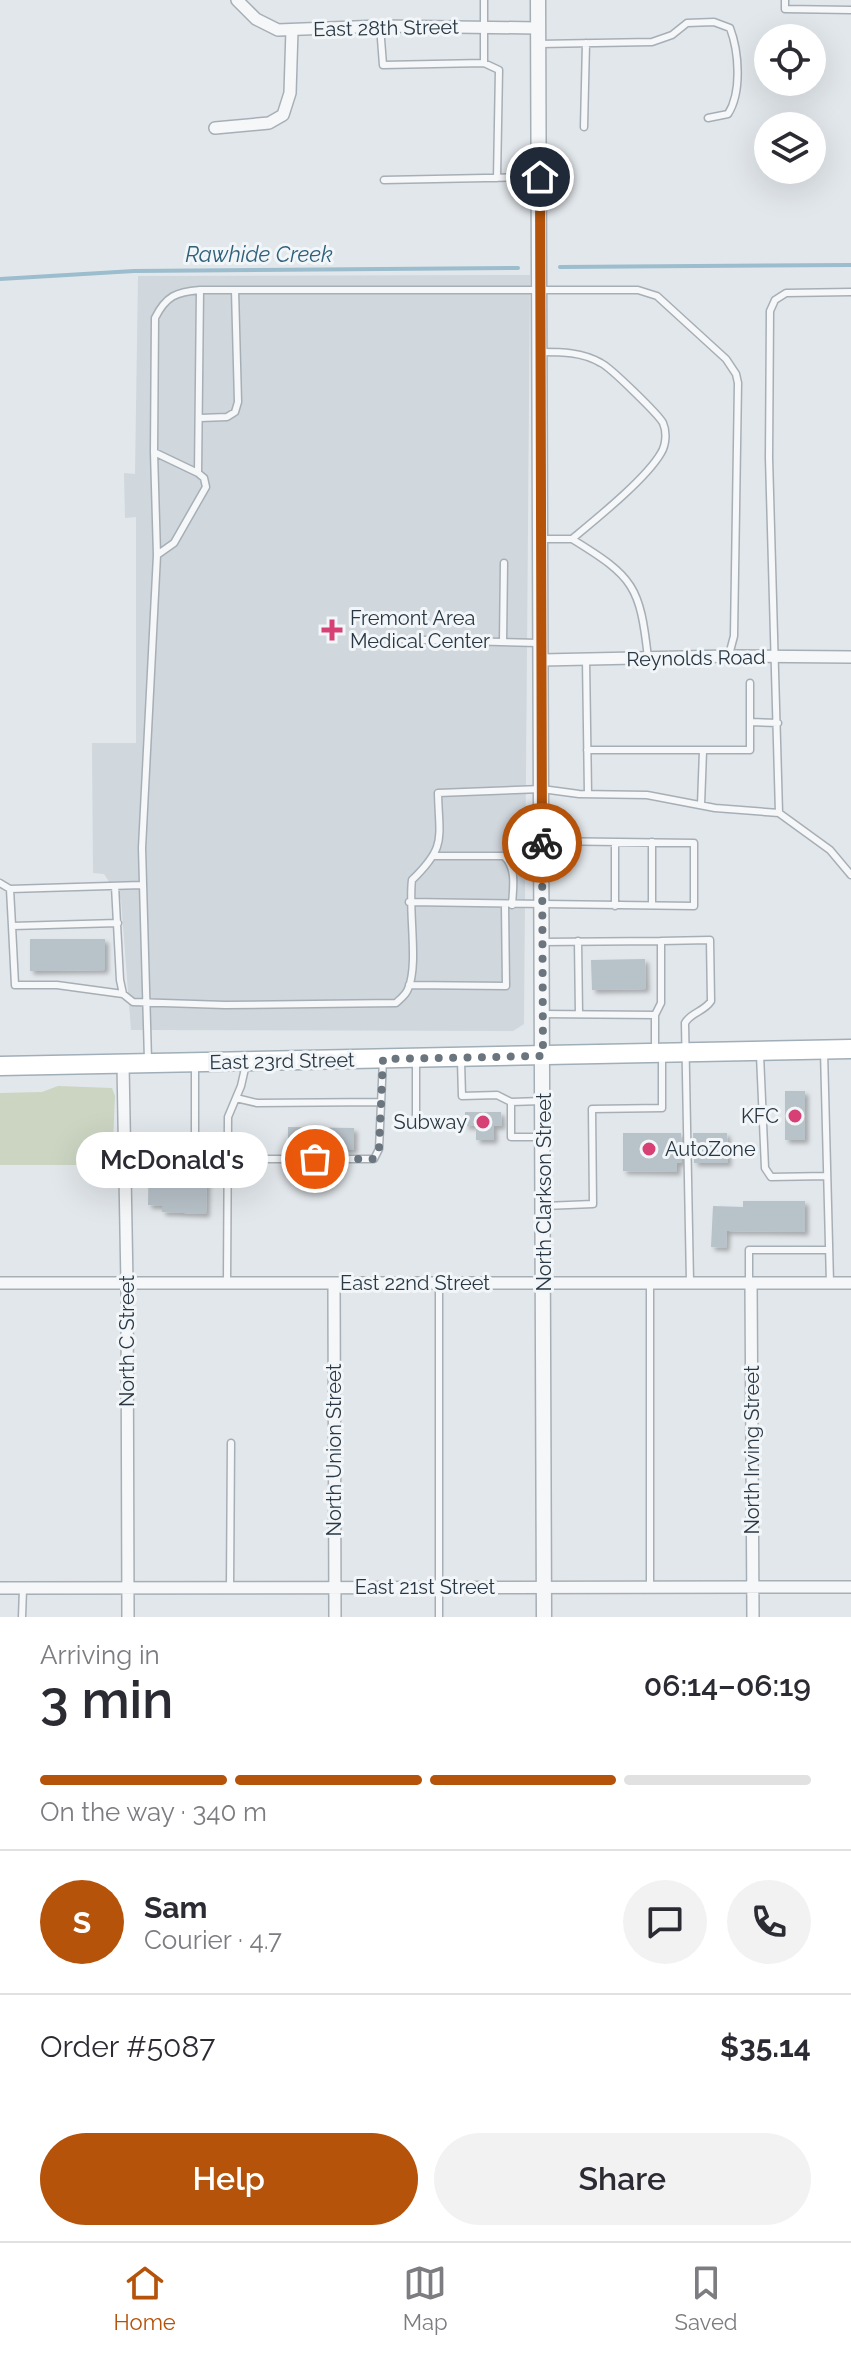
<!DOCTYPE html>
<html lang="en">
<head>
<meta charset="utf-8">
<style>
  body { margin:0; font-family:Raleway,sans-serif; background:#f2f2f3; color:#2b2b33; height:100vh; display:flex; flex-direction:column; font-size:30px; white-space:nowrap }
  * { box-sizing:border-box; margin:0 }
  p { font-size:26px; color:#7c7c81 }
  .icon { flex:none; width:44px; height:44px; fill:none; stroke:currentColor; stroke-width:2; stroke-linecap:round; stroke-linejoin:round }
  .map { position:relative; height:1617px; overflow:hidden }
  .details { display:flex; flex-direction:column; background:#fff; flex:1 }
  .details>* { flex:none }
  .fabs { position:absolute; left:754px; top:24px; display:grid; gap:16px }
  .fabs a { display:grid; place-items:center; width:72px; height:72px; border-radius:50%; background:#fff; box-shadow:0 8px 32px #0002; font-size:40px }
  .pin { position:absolute; display:grid; place-items:center; width:68px; height:68px; color:#fff; margin:-34px; border:4px solid #fff; border-radius:50%; box-shadow:0 2px 8px #0007 }
  .courier { position:absolute; display:grid; place-items:center; width:80px; height:80px; margin:-40px; border:6px solid #b45309; border-radius:50%; background:#fff; color:#222; box-shadow:0 2px 10px #0007 }
  .bubble { position:absolute; height:56px; border-radius:28px; background:#fff; box-shadow:0 8px 32px #0002; font-size:26px; font-weight:600; line-height:56px; text-align:center }
  .headline em { font-style:normal; font-weight:600 }
  .headline div { display:flex; flex-direction:column-reverse }
  .headline { display:flex; align-items:center; justify-content:space-between; height:136px; padding:0 40px }
  h1 { font-size:52px; font-weight:600; line-height:60px }
  .bar { display:grid; grid-template-columns:repeat(4,1fr); gap:12px 8px; align-content:center; height:96px; padding:0 40px }
  .bar i { height:10px; border-radius:6px; background:#e1e1e2 }
  .bar .selected { background:#b45309 }
  .bar p { grid-column:span 4 }
  .line { display:flex; align-items:center; gap:20px; padding:0 40px; border-top:2px solid #e1e1e2 }
  .line div { flex:1 }
  .round { display:grid; place-items:center; flex:none; width:84px; height:84px; border-radius:42px; background:#f2f2f3 }
  .button { display:flex; gap:16px; margin-top:auto; padding:16px 40px }
  .button a { flex:1; height:92px; border-radius:48px; background:#b45309; color:#fff; font-size:32px; font-weight:600; line-height:92px; text-align:center }
  .button a+a { background:#f2f2f3; color:#2b2b33 }
  .dock { display:flex; justify-content:space-around; align-items:center; height:112px; border-top:2px solid #e1e1e2; background:#fff; font-size:22px; color:#7c7c81 }
  .dock a { display:grid; justify-items:center; gap:4px }
  .dock .selected { color:#b45309 }
  .map>svg:first-child { display:block }
  .built { fill:#d0d7dd }
  .green { fill:#cbd5c2 }
  .lines { fill:none; stroke-linecap:round; stroke-linejoin:round }
  .stream { stroke:#9bbdcd; stroke-width:4 }
  .building { fill:#b8c2c9; filter:url(#shadow) }
  .service-casing { stroke:#a7afb6; stroke-width:9 }
  .minor-casing { stroke:#a7afb6; stroke-width:14 }
  .tertiary-casing { stroke:#a7afb6; stroke-width:17 }
  .primary-casing { stroke:#a0aeb7; stroke-width:21 }
  .service { stroke:#f5f7f9; stroke-width:6 }
  .minor { stroke:#f5f7f9; stroke-width:11 }
  .tertiary { stroke:#f5f7f9; stroke-width:14 }
  .primary { stroke:#fff; stroke-width:18 }
  .done { stroke:#6a757e; stroke-width:8; stroke-dasharray:0 14.4 }
  .route { stroke:#b45309; stroke-width:10 }
  .poi-dot { fill:#d64075; stroke:#f2f6f8; stroke-width:3 }
  .labels { text-anchor:middle; dominant-baseline:central; stroke-width:6; stroke-linejoin:round; paint-order:stroke }
  .street-label { font-size:20px; fill:#293844; stroke:#f2f6f8 }
  .poi-label { font-size:20px; fill:#293844; stroke:#f2f6f8; text-anchor:start }
  .water-label { font-size:22px; font-style:italic; fill:#30617b; stroke:#f2f6f8 }
</style>
</head>
<body>
<div class="map">
<svg width="851" height="1617" viewBox="0 0 851 1617">
  <defs>
    <filter id="shadow"><feDropShadow dx="3.5" dy="3.5" stdDeviation="2" flood-color="#0004"/></filter>
  </defs>
  <rect width="100%" height="100%" fill="#e2e7eb"/>
  <path class="built" d="M530,275L524,1024L513,1031L131,1030L121,900L104,874L93,873L92,743H136V517L125,518L124,473L135,474L138,276Z"/>
  <path class="green" d="M58,1086L112,1088L115,1096L112,1165H0V1093L42,1092Z"/>
  <g class="lines">
    <path class="stream" d="M560,267L851,265
      M0,279L134,271L518,268"/>
  </g>
  <path class="building" d="M30,939H105V970L30,971Z
    M645,959L646,989L592,990L591,960Z
    M785,1091H805V1140H785Z
    M465,1112H501L502,1126H494V1140H476V1126H465Z
    M288,1127L354,1128V1150H330V1153L288,1151Z
    M165,1133H177V1145H188L187,1171H207L206,1214L162,1212V1206L148,1205L149,1148L164,1149Z
    M623,1133H681L682,1163H677V1172L623,1171Z
    M693,1133H727L728,1163H694Z
    M743,1201H805V1232L727,1231L726,1248L711,1247L713,1206L743,1207Z"/>
  <g class="lines">
    <defs>
      <path id="service" d="M785,0V9L851,10
        M380,26L383,65L484,63L499,70L497,178
        M539,44L652,42L672,35L687,23L714,22L730,28C739,52 742,92 728,114L708,118
        M484,63V0
        M584,127L586,43
        M384,180L537,177
        M541,352C562,352 582,352 601,363C610,367 659,415 663,423C667,432 666,445 661,453C646,479 596,519 572,539H541
        M200,418L227,417L235,412L238,402L235,290
        M154,452L198,473L204,478L206,487L174,543L157,555
        M198,473L200,290
        M572,539C634,577 640,586 648,658
        M390,639L538,643
        M503,642L504,563
        M586,659L588,794
        M750,722L778,723
        M587,750H750V683
        M701,805L703,751
        M779,813L830,850L851,875
        M652,842V905
        M434,856H504C517,869 513,887 512,905
        M0,883L10,889L142,885
        M115,886L120,980L123,994L133,1002L225,1005L396,1003C400,999 406,995 408,989C419,965 408,910 412,880C447,846 439,839 438,793L542,789L579,794L647,795L715,808L779,813L769,458L770,311L775,300L786,293L851,292
        M10,889L12,926L118,923
        M409,902L694,906V843L542,841
        M615,906V842
        M12,926L15,985H57L123,994
        M578,941L579,1014
        M661,941L710,940L711,1001C704,1012 691,1012 685,1023L690,1282
        M542,942L661,941V1003L655,1015V1049
        M409,985L506,986L505,905
        M542,1014L655,1015
        M824,1051L830,1283
        M760,1055L765,1168L771,1177L827,1176
        M148,1060L142,848L157,555L154,452L155,318C166,296 176,292 200,290H638L657,296L726,359L736,374L738,383L734,636L729,655
        M461,1061L462,1096L497,1095L511,1102L542,1101
        M416,1062V1115
        M195,1066V1133
        M236,1098L257,1103L381,1102
        M511,1102V1137H540
        M227,1159H374L379,1149L383,1059
        M544,1206L593,1204L592,1109L662,1108V1057
        M227,1282L228,1117L241,1086L246,1064
        M749,1283V1250H829
        M230,1587L231,1443
        M650,1587V1283
        M22,1617L23,1589
        M439,1617V1283"/>
      <path id="minor" d="M237,0L256,19L278,30L380,26L538,28
        M215,128L269,123L283,115L290,93L292,30
        M542,660L729,656L851,657
        M123,1064L127,1284L128,1617
        M0,1283H851
        M334,1283L335,1617
        M751,1283L753,1617
        M0,1588L851,1587"/>
      <path id="tertiary" d="M538,0L544,1617"/>
      <path id="primary" d="M0,1066L851,1049"/>
    </defs>
    <use href="#service" class="service-casing"/>
    <use href="#minor" class="minor-casing"/>
    <use href="#tertiary" class="tertiary-casing"/>
    <use href="#primary" class="primary-casing"/>
    <use href="#service" class="service"/>
    <use href="#minor" class="minor"/>
    <use href="#tertiary" class="tertiary"/>
    <use href="#primary" class="primary"/>
  </g>
  <g class="lines">
    <path class="done" d="M315,1159H374L379,1149L383,1059L543,1056L542,843"/>
    <path class="route" d="M540,177L542,843"/>
  </g>
  <g class="poi-dot">
    <path d="M328 618h8v8h8v8h-8v8h-8v-8h-8v-8h8z"/>
    <circle cx="795" cy="1116" r="8"/>
    <circle cx="483" cy="1122" r="8"/>
    <circle cx="649" cy="1149" r="8"/>
  </g>
  <g class="labels">
    <g class="street-label">
      <text transform="translate(386 28) rotate(-1)">East 28th Street</text>
      <text transform="translate(696 658) rotate(-1)">Reynolds Road</text>
      <text transform="translate(282 1061) rotate(-1)">East 23rd Street</text>
      <text transform="translate(544 1192) rotate(-90)">North Clarkson Street</text>
      <text x="415" y="1283">East 22nd Street</text>
      <text transform="translate(127 1341) rotate(-90)">North C Street</text>
      <text transform="translate(334 1450) rotate(-90)">North Union Street</text>
      <text transform="translate(752 1450) rotate(-90)">North Irving Street</text>
      <text x="425" y="1587">East 21st Street</text>
    </g>
    <g class="poi-label">
      <text x="350" y="618">Fremont Area<tspan x="350" dy="23">Medical Center</tspan></text>
      <text x="779" y="1116" text-anchor="end">KFC</text>
      <text x="467" y="1122" text-anchor="end">Subway</text>
      <text x="665" y="1149">AutoZone</text>
    </g>
    <g class="water-label">
      <text x="259" y="254">Rawhide Creek</text>
    </g>
  </g>
</svg>
<div class="fabs">
<a><svg class="icon" aria-label="locate" viewBox="0 0 24 24"><circle cx="12" cy="12" r="6"/><path d="M12 2v4M12 18v4M2 12h4M18 12h4"/></svg></a>
<a><svg class="icon" aria-label="layers" viewBox="0 0 24 24"><path d="M12 4l9 5-9 5-9-5zM3 14l9 5 9-5"/></svg></a>
</div>
<div class="pin" style="left:315px;top:1159px;background:#ea580c"><svg class="icon" aria-label="bag" viewBox="0 0 24 24"><path d="M5 8h14l-1 12H6zM9 8a3 3 0 0 1 6 0"/></svg></div>
<div class="pin" style="left:540px;top:177px;background:#1f2937"><svg class="icon" aria-label="home" viewBox="0 0 24 24"><path d="M3 11l9-7 9 7M6 9v11h12V9"/></svg></div>
<div class="courier" style="left:542px;top:843px"><svg class="icon" aria-label="bike" viewBox="0 0 24 24"><circle cx="6" cy="16" r="4"/><circle cx="18" cy="16" r="4"/><path d="M6 16l4-8h5l3 8M10 8l3 8H6M13 5h3"/></svg></div>
<div class="bubble" style="left:76px;top:1132px;width:192px">McDonald's</div>
</div>
<section class="details">
<div class="headline"><div><h1>3 min</h1><p>Arriving in</p></div><em>06:14–06:19</em></div>
<div class="bar"><i class="selected"></i><i class="selected"></i><i class="selected"></i><i></i><p>On the way · 340 m</p></div>
<div class="line" style="height:144px"><b class="round" style="background:#b45309;color:#fff">S</b><div><b>Sam</b><p>Courier · 4.7</p></div><a class="round"><svg class="icon" aria-label="chat" viewBox="0 0 24 24"><path d="M4 5h16v11H9l-5 4z"/></svg></a><a class="round"><svg class="icon" aria-label="phone" viewBox="0 0 24 24"><path d="M5 4h4l2 5-3 2q2 4 5 5l2-3 5 2v4C11 20 4 13 5 4z"/></svg></a></div>
<div class="line" style="height:104px"><div>Order #5087</div><b>$35.14</b></div>
<div class="button"><a>Help</a><a>Share</a></div>
</section>
<nav class="dock">
<a class="selected"><svg class="icon" aria-label="home" viewBox="0 0 24 24"><path d="M3 11l9-7 9 7M6 9v11h12V9"/></svg>Home</a>
<a><svg class="icon" aria-label="map" viewBox="0 0 24 24"><path d="M3 6l6-2 6 2 6-2v14l-6 2-6-2-6 2zM9 4v14M15 6v14"/></svg>Map</a>
<a><svg class="icon" aria-label="saved" viewBox="0 0 24 24"><path d="M7 4h10v16l-5-4-5 4z"/></svg>Saved</a>
</nav>
</body>
</html>
